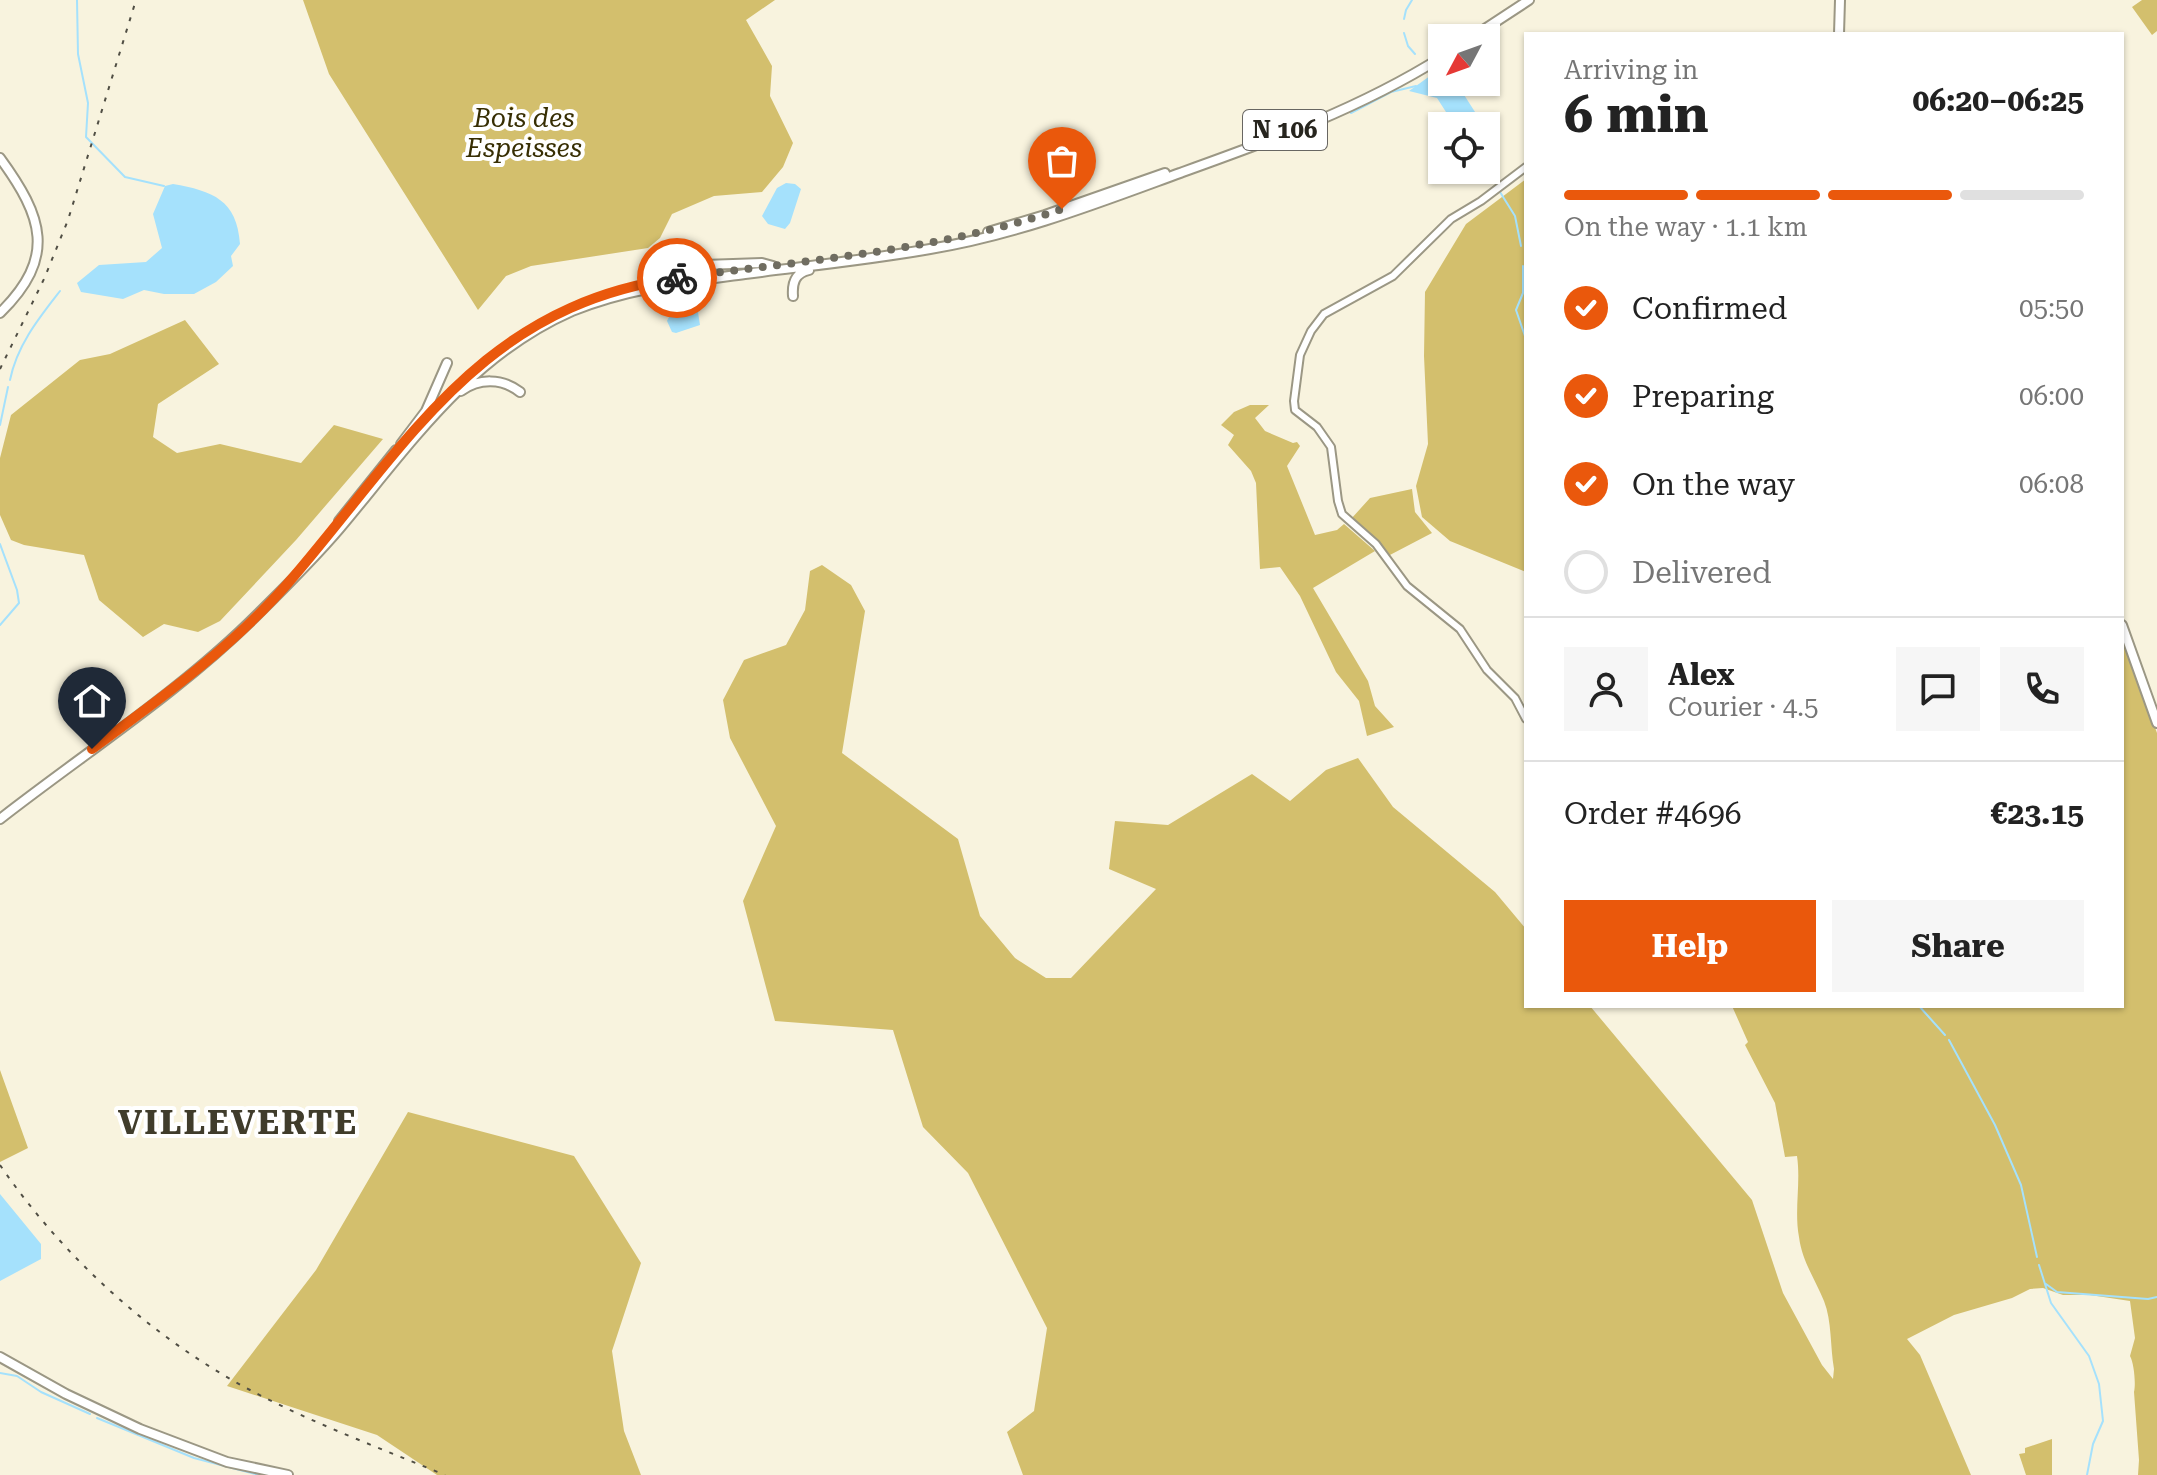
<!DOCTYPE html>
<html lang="en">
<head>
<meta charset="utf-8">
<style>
  body { margin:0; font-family:"Roboto Serif",serif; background:#f6f6f6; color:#222; height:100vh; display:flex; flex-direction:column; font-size:30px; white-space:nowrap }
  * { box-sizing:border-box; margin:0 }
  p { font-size:26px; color:#767676 }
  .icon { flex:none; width:44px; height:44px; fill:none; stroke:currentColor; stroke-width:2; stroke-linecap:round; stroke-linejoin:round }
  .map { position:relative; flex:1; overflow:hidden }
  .panel { position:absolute; left:1524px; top:32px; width:600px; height:976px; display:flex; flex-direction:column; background:#fff; border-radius:0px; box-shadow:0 2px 6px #0004 }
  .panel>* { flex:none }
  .needle { width:52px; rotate:229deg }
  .buttons { position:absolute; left:1428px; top:24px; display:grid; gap:16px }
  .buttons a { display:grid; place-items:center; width:72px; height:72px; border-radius:0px; background:#fff; box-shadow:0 2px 6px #0004; font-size:40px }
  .pin { position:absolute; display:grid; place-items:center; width:68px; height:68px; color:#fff; margin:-82px -34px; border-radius:50% 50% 50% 0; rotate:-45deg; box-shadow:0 0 8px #0007 }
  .pin .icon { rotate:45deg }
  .courier { position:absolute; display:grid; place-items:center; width:80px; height:80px; margin:-40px; border:6px solid #ea580c; border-radius:50%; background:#fff; color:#222; box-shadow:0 2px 10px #0007 }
  .headline em { font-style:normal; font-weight:700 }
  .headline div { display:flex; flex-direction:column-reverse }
  .headline { display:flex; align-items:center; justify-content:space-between; height:136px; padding:0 40px }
  h1 { font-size:52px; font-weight:700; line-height:60px }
  .bar { display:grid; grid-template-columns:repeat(4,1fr); gap:12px 8px; align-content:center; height:96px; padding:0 40px }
  .bar i { height:10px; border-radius:6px; background:#e0e0e0 }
  .bar .current { background:#ea580c }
  .bar p { grid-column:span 4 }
  .line { display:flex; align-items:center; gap:20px; padding:0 40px; border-top:2px solid #e0e0e0 }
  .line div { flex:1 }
  .round { display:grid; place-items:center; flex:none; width:84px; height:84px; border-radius:0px; background:#f6f6f6 }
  ol { padding:0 40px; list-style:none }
  li { display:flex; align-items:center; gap:24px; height:88px }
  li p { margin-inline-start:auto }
  li .icon { padding:8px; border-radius:50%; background:#ea580c; color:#fff; stroke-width:4 }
  li:last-child { color:#767676 }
  li i { width:44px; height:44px; border:4px solid #e0e0e0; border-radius:50% }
  .cta { display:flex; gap:16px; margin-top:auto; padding:16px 40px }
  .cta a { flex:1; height:92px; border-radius:0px; background:#ea580c; color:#fff; font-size:32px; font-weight:700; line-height:92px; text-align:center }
  .cta a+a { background:#f6f6f6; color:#222 }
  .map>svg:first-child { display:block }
  .green { fill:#d3bf6d }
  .water { fill:#a5e1fc }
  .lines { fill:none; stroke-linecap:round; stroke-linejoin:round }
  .stream { stroke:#a5e1fc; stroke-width:2 }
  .minor-casing { stroke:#9b9784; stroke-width:10 }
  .major-casing { stroke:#9b9784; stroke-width:12 }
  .minor { stroke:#fff; stroke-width:6 }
  .major { stroke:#fff; stroke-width:8 }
  .rail { stroke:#504e44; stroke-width:2; stroke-dasharray:4 8; stroke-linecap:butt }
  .done { stroke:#706d61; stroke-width:8; stroke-dasharray:0 14.4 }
  .route { stroke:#ea580c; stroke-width:10 }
  .labels { text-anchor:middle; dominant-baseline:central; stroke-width:8; stroke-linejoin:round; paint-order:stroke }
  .shield { fill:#fff; stroke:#686662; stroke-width:2 }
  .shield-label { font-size:24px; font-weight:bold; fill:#27251e }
  .park-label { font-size:26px; font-style:italic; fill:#372e03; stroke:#fff }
  .district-label { font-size:34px; font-weight:bold; letter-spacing:2px; fill:#403c2b; stroke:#fff }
</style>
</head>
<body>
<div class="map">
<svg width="2157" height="1475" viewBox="0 0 2157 1475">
  <rect width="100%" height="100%" fill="#f8f3de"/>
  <path class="green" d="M303,0H775L746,20L772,66L770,96L793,143L783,167L762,192L714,196L672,214L660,238L648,248L531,266L506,276L478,310L329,74Z
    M2142,0H2157V31L2152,35L2132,7Z
    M1526,179V572L1450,541L1422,517L1416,486L1428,444L1424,356L1425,292L1466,224Z
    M185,320L219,364L158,404L153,437L177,453L220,444L301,463L334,425L383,439L296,540L220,621L198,632L164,624L143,637L99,600L84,555L24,545L11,540L0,515V458L11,415L80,360L110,354Z
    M1250,405H1269L1255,418L1265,431L1293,443L1297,442L1300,446L1287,466L1315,535L1337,530L1344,524L1375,551L1313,588L1368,681L1375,706L1394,727L1367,736L1359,701L1336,672L1300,596L1280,567L1260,569L1256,483L1251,471L1228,445L1234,435L1221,425L1234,412Z
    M1412,489L1415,512L1432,533L1388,556L1371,534L1351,519L1370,498Z
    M822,565L851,585L865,611L842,753L958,839L980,916L1015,958L1046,978H1071L1156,889L1109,869L1115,821L1168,825L1252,774L1290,801L1326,770L1358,758L1393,807L1495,892L1526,929V1006H1590L1752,1200L1783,1293L1822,1365L1833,1379L1834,1369C1830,1347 1832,1321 1824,1301C1815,1279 1802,1261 1799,1237C1794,1210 1801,1183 1797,1156L1785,1157L1775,1103L1745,1045L1748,1042L1732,1006H2122V637L2157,733V1475H2138L2139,1460L2134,1392C2136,1384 2134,1363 2130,1356L2135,1338L2130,1301L2090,1295H2063L2043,1288L2030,1289L2012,1298L1954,1315L1907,1339L1920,1355L1971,1475H1023L1007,1432L1034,1411L1047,1328L968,1173L923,1127L893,1030L775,1021L743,901L776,826L730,738L723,700L744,660L786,645L805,610L810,571Z
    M0,1070L28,1148L0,1162Z
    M408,1112L574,1156L641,1263L612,1351L624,1431L641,1475H437L377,1435L227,1386L316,1270Z
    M2052,1439V1475H2026L2019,1454L2025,1453V1448Z"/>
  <path class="water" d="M1441,68L1442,82H1454L1459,87L1484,126H1455L1437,98L1409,91Z
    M786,183L795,184L801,189L790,223L785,229L768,224L762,216L777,188Z
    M173,184C213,191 237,200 240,244L231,256L233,266L216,282L194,294H164L144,290L123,299L81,292L77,283L99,265L146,262L162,248L153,214L165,186Z
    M697,306L700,325L676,333L672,332L667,321C672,309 686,308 697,306Z
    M0,1194L41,1244V1259L0,1281Z"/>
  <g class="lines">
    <path class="stream" d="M77,0L78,54L88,103L86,137L125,177L164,186
      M1404,19L1406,10L1412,0
      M1404,33L1408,46L1415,54
      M1351,113L1391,92L1416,86
      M1486,162L1491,172
      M1495,180L1497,184
      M1500,192L1515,216L1521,246
      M1523,266V293L1516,310L1526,339
      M10,380C17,345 39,318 60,291
      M0,425L8,387
      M0,544L17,590L19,603L0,625
      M1919,1006L1945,1035
      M1949,1040L1995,1125L2021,1185L2037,1257
      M2039,1265L2051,1303L2089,1356L2099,1384L2103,1421L2093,1444L2087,1475
      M2046,1284L2057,1292L2148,1299L2157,1297
      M0,1373L17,1376L41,1392L90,1414
      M97,1418L194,1458L259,1475"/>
    <defs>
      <path id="minor" d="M1526,167L1481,201L1451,219L1393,276L1324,314L1311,331L1300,355L1294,401L1295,410L1317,427L1331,447L1338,501L1342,514L1376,544L1407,586L1460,629L1487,670L1515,698L1526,719"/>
      <path id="major" d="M1839,34L1840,0
        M1471,38L1529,0
        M0,158C43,217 57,257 0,313
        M988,232L1045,215L1165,173
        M682,251L704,265L762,263L773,266
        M793,296C792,283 795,273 809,270
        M461,391C479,378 502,378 520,392
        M401,444L426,411L447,363
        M339,521L396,450
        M2122,625L2157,723
        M0,819C86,752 181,691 258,614C288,584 319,554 345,522C413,440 472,355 572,311C628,288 686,282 745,274C807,266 868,260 930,249C1016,235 1098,203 1180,173C1272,140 1359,109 1442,57
        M0,1357L66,1394L140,1429L227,1462L288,1475"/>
    </defs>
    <use href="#minor" class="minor-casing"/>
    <use href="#major" class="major-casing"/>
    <use href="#minor" class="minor"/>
    <use href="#major" class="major"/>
    <path class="rail" d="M0,369L44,279L68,220L136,0
      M0,1165C63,1257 151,1337 250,1390C312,1423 380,1448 445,1475"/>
  </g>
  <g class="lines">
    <path class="done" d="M677,278C807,260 937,251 1062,209"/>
    <path class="route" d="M92,749C163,697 238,643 295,575C410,440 484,305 677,278"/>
  </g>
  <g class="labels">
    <rect class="shield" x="1243" y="110" width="84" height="40" rx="6"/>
    <g class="shield-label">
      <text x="1285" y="130">N 106</text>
    </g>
    <g class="park-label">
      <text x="524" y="118">Bois des<tspan x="524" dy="30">Espeisses</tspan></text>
    </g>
    <g class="district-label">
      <text x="238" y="1122">VILLEVERTE</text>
    </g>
  </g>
</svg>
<div class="buttons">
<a><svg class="needle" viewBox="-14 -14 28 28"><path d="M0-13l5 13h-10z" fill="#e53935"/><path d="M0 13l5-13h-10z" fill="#767676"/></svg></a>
<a><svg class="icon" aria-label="locate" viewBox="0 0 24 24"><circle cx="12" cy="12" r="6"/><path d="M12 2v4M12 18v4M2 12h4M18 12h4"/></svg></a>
</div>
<div class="pin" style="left:1062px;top:209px;background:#ea580c"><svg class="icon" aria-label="bag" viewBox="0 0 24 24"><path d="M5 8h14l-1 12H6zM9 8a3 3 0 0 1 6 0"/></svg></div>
<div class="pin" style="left:92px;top:749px;background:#1f2937"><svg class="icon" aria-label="home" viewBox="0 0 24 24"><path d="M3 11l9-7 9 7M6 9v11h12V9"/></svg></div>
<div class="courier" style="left:677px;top:278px"><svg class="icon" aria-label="bike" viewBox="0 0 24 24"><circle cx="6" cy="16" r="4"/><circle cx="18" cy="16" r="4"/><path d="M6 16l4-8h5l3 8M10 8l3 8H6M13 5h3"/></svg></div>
<section class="panel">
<div class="headline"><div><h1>6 min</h1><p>Arriving in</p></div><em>06:20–06:25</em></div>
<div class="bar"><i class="current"></i><i class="current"></i><i class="current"></i><i></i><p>On the way · 1.1 km</p></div>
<ol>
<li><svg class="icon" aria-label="check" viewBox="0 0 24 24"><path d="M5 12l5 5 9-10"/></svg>Confirmed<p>05:50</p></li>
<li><svg class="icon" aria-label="check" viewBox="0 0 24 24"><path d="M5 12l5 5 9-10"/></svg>Preparing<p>06:00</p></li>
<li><svg class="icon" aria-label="check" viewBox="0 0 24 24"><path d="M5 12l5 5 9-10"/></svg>On the way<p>06:08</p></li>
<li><i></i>Delivered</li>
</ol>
<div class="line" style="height:144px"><a class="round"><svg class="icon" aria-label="person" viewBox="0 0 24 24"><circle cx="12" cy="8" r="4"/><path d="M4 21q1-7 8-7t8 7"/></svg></a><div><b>Alex</b><p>Courier · 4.5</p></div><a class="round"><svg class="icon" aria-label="chat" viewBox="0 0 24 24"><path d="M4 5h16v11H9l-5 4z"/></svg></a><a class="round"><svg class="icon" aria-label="phone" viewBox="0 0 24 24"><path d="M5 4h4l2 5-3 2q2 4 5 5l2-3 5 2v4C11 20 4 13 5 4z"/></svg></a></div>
<div class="line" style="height:104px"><div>Order #4696</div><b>€23.15</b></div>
<div class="cta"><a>Help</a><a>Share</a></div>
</section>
</div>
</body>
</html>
